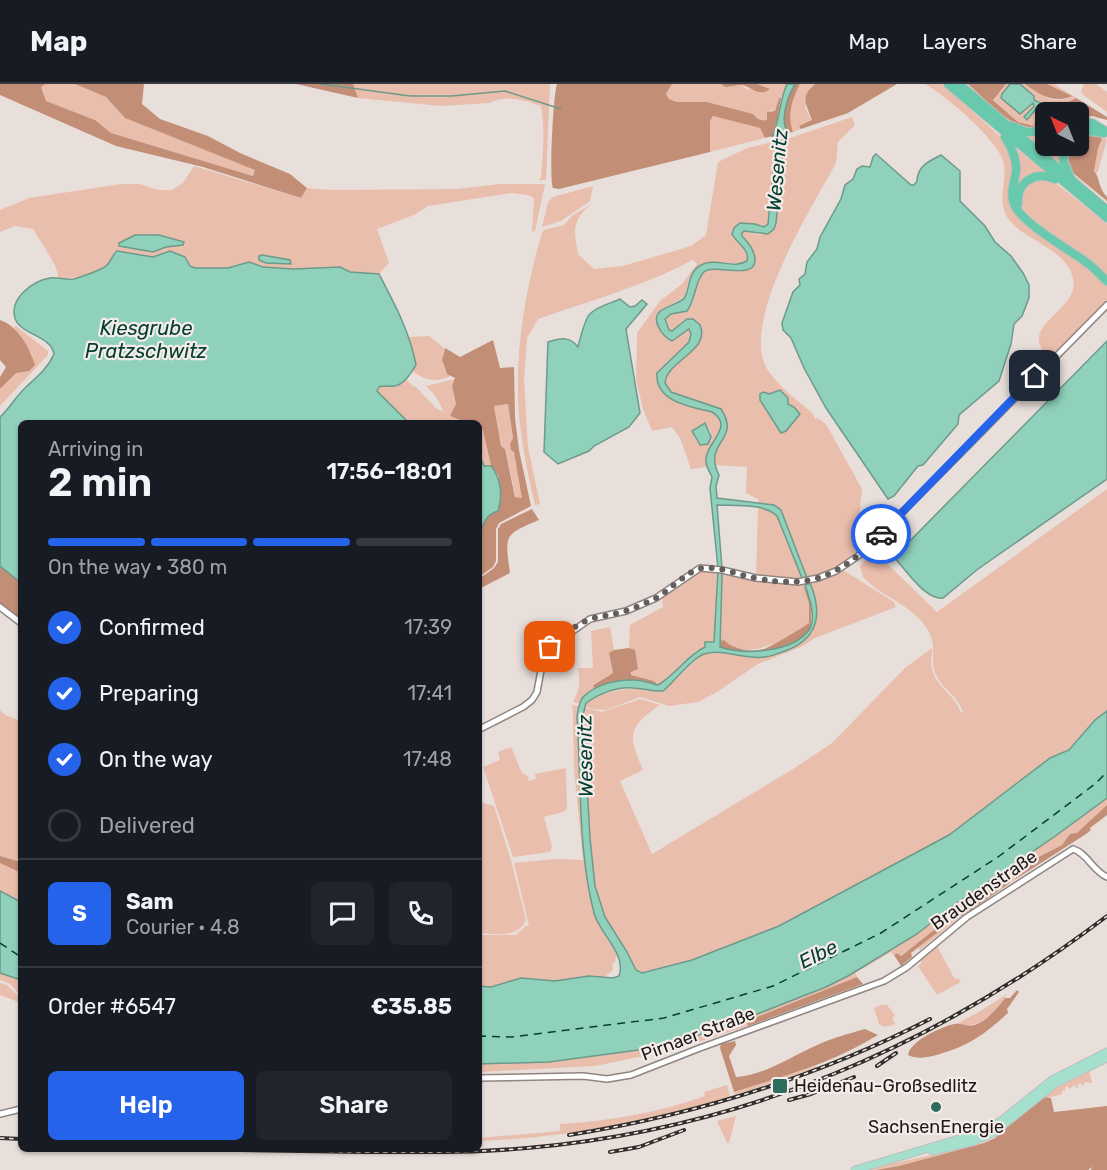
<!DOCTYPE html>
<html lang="en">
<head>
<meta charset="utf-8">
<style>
  body { margin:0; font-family:Rubik,sans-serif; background:#20242c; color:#f1f3f6; height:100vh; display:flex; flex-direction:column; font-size:22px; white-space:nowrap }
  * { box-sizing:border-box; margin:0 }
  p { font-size:20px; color:#9ea1a6 }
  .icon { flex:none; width:33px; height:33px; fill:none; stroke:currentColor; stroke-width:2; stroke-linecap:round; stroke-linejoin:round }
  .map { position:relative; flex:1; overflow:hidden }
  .side { position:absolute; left:18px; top:336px; width:464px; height:732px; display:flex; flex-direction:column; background:#171b24; border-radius:9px; box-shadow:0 2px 4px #0004 }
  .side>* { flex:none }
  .needle { width:39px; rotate:317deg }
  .controls { position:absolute; left:1035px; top:18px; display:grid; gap:12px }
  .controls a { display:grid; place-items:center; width:54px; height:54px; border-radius:9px; background:#171b24; box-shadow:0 2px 4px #0004; font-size:30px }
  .pin { position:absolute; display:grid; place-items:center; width:51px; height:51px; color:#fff; margin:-26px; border-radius:12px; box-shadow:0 3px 9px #0006 }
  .courier { position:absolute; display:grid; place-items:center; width:60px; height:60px; margin:-30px; border:4px solid #2563eb; border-radius:50%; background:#fff; color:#222; box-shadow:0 2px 8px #0007 }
  .summary em { font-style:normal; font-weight:600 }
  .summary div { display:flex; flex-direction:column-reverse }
  .summary { display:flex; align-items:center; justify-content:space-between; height:102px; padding:0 30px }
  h1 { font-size:39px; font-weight:600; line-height:45px }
  .bar { display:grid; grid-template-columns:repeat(4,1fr); gap:9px 6px; align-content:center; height:72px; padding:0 30px }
  .bar i { height:8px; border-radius:4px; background:#363941 }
  .bar .current { background:#2563eb }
  .bar p { grid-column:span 4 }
  .line { display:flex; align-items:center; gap:15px; padding:0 30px; border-top:2px solid #363941 }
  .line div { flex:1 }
  .round { display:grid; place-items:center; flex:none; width:63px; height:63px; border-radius:9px; background:#20242c }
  ol { padding:0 30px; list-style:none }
  li { display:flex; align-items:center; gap:18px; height:66px }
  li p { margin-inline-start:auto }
  li .icon { padding:6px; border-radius:50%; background:#2563eb; color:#fff; stroke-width:4 }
  li:last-child { color:#9ea1a6 }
  li i { width:33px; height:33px; border:3px solid #363941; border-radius:50% }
  .button { display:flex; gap:12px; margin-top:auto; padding:12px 30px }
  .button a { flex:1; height:69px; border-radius:9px; background:#2563eb; color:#fff; font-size:24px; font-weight:600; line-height:69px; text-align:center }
  .button a+a { background:#20242c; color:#f1f3f6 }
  header { display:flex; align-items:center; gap:36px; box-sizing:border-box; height:84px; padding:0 30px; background:#171b24; border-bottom:2px solid #363941 }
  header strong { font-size:28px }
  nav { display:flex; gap:33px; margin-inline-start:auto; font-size:21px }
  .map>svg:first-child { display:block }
  .green { fill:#e9beac; fill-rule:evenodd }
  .forest { fill:#c38e76; fill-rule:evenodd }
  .water { fill:#90d1bb; stroke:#6d9a8a; stroke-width:1.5 }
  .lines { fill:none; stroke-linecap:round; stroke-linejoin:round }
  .stream { stroke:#6d9a8a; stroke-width:1.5 }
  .ferry { stroke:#044032; stroke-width:1.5; stroke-dasharray:8 6; stroke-linecap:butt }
  .minor-casing { stroke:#8d8582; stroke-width:8 }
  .major-casing { stroke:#bfbfbe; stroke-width:9 }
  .highway-casing { stroke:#bfbfbe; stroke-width:10 }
  .minor { stroke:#fff; stroke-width:5 }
  .major { stroke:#a5dfcd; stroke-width:7 }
  .highway { stroke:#69c9ac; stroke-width:8 }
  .rail-casing { stroke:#312e2c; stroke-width:4 }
  .rail { stroke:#f5ece9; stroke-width:1.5; stroke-dasharray:4.5; stroke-linecap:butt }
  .done { stroke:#635e5c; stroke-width:6; stroke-dasharray:0 10.8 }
  .route { stroke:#2563eb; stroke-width:8 }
  .poi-dot { fill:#2d6d5b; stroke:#f5ece9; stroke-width:2 }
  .labels { text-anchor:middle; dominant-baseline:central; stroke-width:4.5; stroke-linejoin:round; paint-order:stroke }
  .street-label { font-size:18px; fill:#1c1917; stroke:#f5ece9 }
  .poi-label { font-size:18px; fill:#1c1917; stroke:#f5ece9; text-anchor:start }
  .water-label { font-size:20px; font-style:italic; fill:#044032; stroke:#f5ece9 }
</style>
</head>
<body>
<header>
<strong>Map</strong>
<nav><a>Map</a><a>Layers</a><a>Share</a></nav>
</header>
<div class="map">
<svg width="1107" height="1086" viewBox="0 0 1107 1086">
  <rect width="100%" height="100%" fill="#e8dfdb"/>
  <path class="green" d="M46,0H75L106,13L125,34L256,86L253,92L111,49L95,36L46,17L41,3Z
    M353,0H550L546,96H539L541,93C543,69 545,46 541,22C525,16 506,10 489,19L441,22L358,14Z
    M672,0H721L725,3L741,1L747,5H770L757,0H787L781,14H779L775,27L770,26L767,36C760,37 757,35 753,30L707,18H677L669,15L666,10Z
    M800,0H815L810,4L805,24L812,37L799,42L801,45L793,48C787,30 792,16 800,0Z
    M925,0H942L1003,55L1014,78L1011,118L1107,201V216L1105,218L1057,268L1049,271L1043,267C1023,239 1081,225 1073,194C1066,165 1028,158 1010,137C995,118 1007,101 1004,80C1000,57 946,12 925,0Z
    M1006,0H1010L1002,10L1022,29L1030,19L1034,20L1025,31L1029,34L1041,18L1034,15V12L1020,0C1039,0 1043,24 1071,13L1047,0H1054L1107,33L1075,14L1064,20L1048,23L1034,42L1018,38L993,15Z
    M1084,0H1096L1107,8V28L1082,10L1081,7Z
    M713,32L760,44L765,54L710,68V37Z
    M852,33L855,41L838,58L836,79C813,122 736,242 769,288C780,304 799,317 813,330L815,335L818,334L826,340L862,405L855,472C839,484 826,491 807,494L781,426L774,421L759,419L758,415L746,409L747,383L714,381L713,370L727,350L725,331L671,308L665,299C667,273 707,272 700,241L693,235H687L672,247L669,246L665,235C672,227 683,231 690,223C699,212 693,192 709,186C726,179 735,196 755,180L742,149L744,147L761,151L774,145L776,139L784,56ZM763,308L769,310L788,321L782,349L760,316V310Z
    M1018,47L1045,48L1046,62H1065L1064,84Z
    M1083,49L1104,53L1107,56L1097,90L1094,87L1098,64L1101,59Z
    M776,57L768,140L764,143L755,140L740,139L734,154L748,171L747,177L742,180L719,178L690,193L685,212L662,226L661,249L689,245L691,250L689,258L667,278L661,306L712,328C731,339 714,355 708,367C706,372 707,378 706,383L691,385L680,354L672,343L652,347L643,325L636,296L637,249L660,217L682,200L697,180L693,176C644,202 590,217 538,235L527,254L524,295L528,363L540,420L535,421C528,392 522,361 519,331C514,272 525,205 542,149L544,146L564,141L573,131L590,121C571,138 574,147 578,170L594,185L623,182L691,162L706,151L718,78L747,64ZM705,339L711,348L700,361L693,352Z
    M1012,61L1047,89H1039L1017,108Z
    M194,82L301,114L307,104L332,106L457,105L500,100H545L535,147L532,148L534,114L528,111L511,109L428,122L416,130L377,145L389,179L379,190L350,188L340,183L294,185L263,183L249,178L228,184H195L170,167L153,173L114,168C112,173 111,178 107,182C95,191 72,195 58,194C60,184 39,156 33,145L15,142L0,148V126L29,114L121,100H139L158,106H172L183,99ZM119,159L183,161L165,163L153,168L119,163Z
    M1034,94L1053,97L1107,140V193C1090,180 1028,140 1021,124C1019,117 1023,107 1025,100Z
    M593,102L590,117L561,137L542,143L548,118L553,113Z
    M16,242L48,267V271L0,322V305L32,271L14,244Z
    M429,252L444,264C442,275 442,280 447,290L453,291C437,299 426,297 412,287L416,281L409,253Z
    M406,295L413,302L416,303L436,324L443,328C442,323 438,316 435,312C433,308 429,306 426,302L455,295L452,302L456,320L450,332L468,339H409L377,307L379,303L400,300Z
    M508,320L513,354L512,357L523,414H516L505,365L501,362L494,322Z
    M478,344L483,346L491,382H484L478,370Z
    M1107,405V627L1095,636L1069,666L1050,674L949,751L779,842L692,876L642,889L636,886L627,868L605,833L595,802L590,754L583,631L585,624L602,628L640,615L660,621C627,644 628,651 643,686L620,697L652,770L793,685L832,659L905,584L932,564C932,572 930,581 933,588C938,604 956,612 961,629L963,628C958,612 943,606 936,591C930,578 936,563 930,550C916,521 882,514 863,493L860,482L874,467L937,528Z
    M758,424L771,426L777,432L802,494L798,496L756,492Z
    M704,486L718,487L714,558L696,567L668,595L658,601L654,597L631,591L635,567L629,564L630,541L663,523L662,512L696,488Z
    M843,486L894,518L896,523L815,554L801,563L758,580L717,608L698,618L669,622L640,613L606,626L591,625L585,622L586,619C608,605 631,601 657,608L674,597L703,570L717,569L764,573L813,548V507L810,499Z
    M722,487L772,499L803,501L809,519V539C788,554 746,580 724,556L719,557Z
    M610,543L614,566L609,570L613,589L593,600L595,606L583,614L580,620L573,618C580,606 580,598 578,584H593L591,547Z
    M572,621L579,622L577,632L583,759L595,833L617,870L615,878L612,880L613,886L605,893L589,892L555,897L521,894L490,903L479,902L478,851H516L526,842H529L514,779L555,775L583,776L574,685L573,631Z
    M0,626L5,631L21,637V778L0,772Z
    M511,663L522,689L529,693L528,697L536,695L535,690L566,684L567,725L563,728L544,733L552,763L550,768L513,773L483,683L500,676L498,668Z
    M1107,714V721L1077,750L1066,755L1062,761L1029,778L1016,788V795L1010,799L1008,796L952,833L955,837L920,866L918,864L945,842L944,839L900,872L897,869L894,871L891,868L855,889L857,893L747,937L748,942L673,966L595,982L479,988V980L549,978L638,966L714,947L826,903L848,892L917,850L958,818L1054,753Z
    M479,718L494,722L511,776L526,836C517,855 496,850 479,849Z
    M0,779L21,789V818L0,807Z
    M937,862L954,894L961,896L959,899L937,911L918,882L921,880V876Z
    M0,889L21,896V912L10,900L0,896Z
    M0,899L7,901L21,915V919L0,911Z
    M1007,910C994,930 980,946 956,940L979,928Z
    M881,921H887L895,931L892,934L895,939L894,941L884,943L879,940L874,924Z
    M816,982L817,984L735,1011L734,1008Z
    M1089,985L1092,999L1084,998V1001L1082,1002L1081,999L1078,1000V1003L1076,1004L1075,1001L1069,1005L1068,1002L1065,1003V1006L1062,1007V1010L1047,1014L1043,1012L1058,1001Z
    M727,1001L730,1013C649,1038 564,1054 479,1057V1054L560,1047V1040C610,1037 657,1029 705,1012L704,1008Z
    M736,1032L729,1059H727L717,1037Z
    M964,1064L899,1082L871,1086V1084Z"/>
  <path class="forest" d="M0,0H46L41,3L46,17L95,36L111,49L253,92L255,86L125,34L106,13L75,0H144L142,20L160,35L208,52L240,69L290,90L307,104L301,114L203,83L116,62L0,11Z
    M296,0H353L358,14Z
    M557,0H672L666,10L669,15L677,18H707L753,30C757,35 760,37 767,36V28L775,27L779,14H781L777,36L772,52L765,54L760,44L713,32L710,37V68L559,105L553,104C549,97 553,11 557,0Z
    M721,0H757L770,5C758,14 752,2 741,1C737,1 730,3 725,3Z
    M795,0H800C792,16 787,30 793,48L788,49C779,36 788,12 795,0Z
    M815,0H897L848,29L801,45L799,42L812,36C807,22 799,13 815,0Z
    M968,0H1006L993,16L1018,38L1034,42C1042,18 1057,25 1076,14L1107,33V36L1092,32L1079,35L1078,28H1046L1045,43C1014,51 990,19 968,0Z
    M1025,0H1047L1072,12C1054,20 1040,11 1025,0Z
    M1083,51L1098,52L1102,55L1098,64L1094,87C1100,93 1098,104 1107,113V117L1073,89C1066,79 1068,72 1071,62H1078L1079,54Z
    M0,236C17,241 30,264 35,281L29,287L16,289L0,305V293L6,283L0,276Z
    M493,256L500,284L514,283L515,334L519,366L531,422L499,439L496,445V477L493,483L479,493V459L482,441L492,428L501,409L498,391L491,382L483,346L479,344L478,339H468L450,332L456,320L452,302L455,294L447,290L442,276L445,264L460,273ZM508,320L513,354L510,360L511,366L514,368L522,414L515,413L505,365L501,362L494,322Z
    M532,425L539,436C503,451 505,451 510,489L479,505V495L494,484L498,478V445L501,440Z
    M0,482L21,499V537L0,521Z
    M803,501C808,507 811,517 811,527C811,532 812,541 809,546C795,569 742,570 720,563L719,557L724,556C734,566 751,568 764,565C770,563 799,546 806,541L809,539V519Z
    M629,564L635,566L638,585L631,588V591L654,597L658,601L597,604L595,606L593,601L613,589L609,569L614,566Z
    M1107,721V731L1090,744L1091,746L1086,750L1016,795L1015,788L1029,778L1062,761L1070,750L1077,749Z
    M0,772L21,778V789L0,779Z
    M1007,795L1010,799L955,837L952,833Z
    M943,839L946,842L911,869L912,873L901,882L894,871L897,869L901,872Z
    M857,893L863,900L748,942L747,937Z
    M1017,906L1019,908L1007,925L1008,929C985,950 970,961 940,970C931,973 917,976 908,971C910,957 941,943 954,940C962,939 969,944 977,940C988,936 998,923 1005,914H1010Z
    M865,945L878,951C833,979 784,992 734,1008L720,964L721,960L735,957L736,961L729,972L736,993C765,991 790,973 815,962C831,954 848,950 865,945Z
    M1041,1013L1051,1014L1054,1028L1107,1022V1086H1091L1092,1083L1088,1086H875L899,1082L984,1059L995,1054Z"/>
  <path class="water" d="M787,0H795C788,12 779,36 788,49L772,52C780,37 779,17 787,0Z
    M1010,0H1020L1034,12V16L1041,19L1027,36L1024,33L1034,22L1033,19L1020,30L1001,14L1002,10Z
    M784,56L776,139L774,145L768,150L744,147L742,149V152C748,158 755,167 755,176C755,197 715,179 704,188C695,196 696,215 687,227L671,230L665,235L669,246L672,247L687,235H693L700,241C711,267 667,276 665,299L671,308L721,325C742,357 702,357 719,391L716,402L717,414L774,421L781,426L807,494H802L777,432C764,419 735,422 717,421L722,484H718L710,404L712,393C708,385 704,379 707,370C711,356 733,341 712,328C691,323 655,318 657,289L689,258L691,250L689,245L672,257C666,254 662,250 659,244C647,222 679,223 685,213C691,201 687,185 706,179C720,175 734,185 747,177C750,165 737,160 732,150L734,144L740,139L755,140L764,143L768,140L776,57Z
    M876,70L911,101H914C920,93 915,101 918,91C921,80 932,76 941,71L960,87V117L985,142L995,158L1011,172L1023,189L1029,201V214L1022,232L1014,240L1011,260L999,297L959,331L958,340L923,381L918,382L894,412L888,415L826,324L804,284L791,254L783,246L782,239L793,208L800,201L799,195L805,190L807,178L817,165L820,153L841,115L845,101L853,95L857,85L862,82L870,83L873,73Z
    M135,151H159L184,158L183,161L166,163L153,168L119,162V159Z
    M117,167L153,173L170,167L185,173L190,182L195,184H228L249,178L263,183L294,185L340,183L350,188L379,190C394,219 410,248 416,281C411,289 404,301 394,302C389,303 385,301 379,303L377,307L409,339H21V499L0,482V333C10,324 16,312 26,303C37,293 48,284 54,270C51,251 20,251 15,234C9,215 32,197 50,194C57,193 65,196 73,195C79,194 97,187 103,184C111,180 111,172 117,167Z
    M262,171L290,176L291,180L266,179L259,176V172Z
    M620,215L630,223L635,222L642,216L647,220L626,245L640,329L629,343L594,362L589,367L558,380L544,368L548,258C561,254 570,252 578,263C580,255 585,234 590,230C597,222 612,219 620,215Z
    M1107,257V395L978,485L943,514C926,517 905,485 894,473Z
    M780,306L788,314V320L794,323L800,330L786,347L781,349L760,316V310L763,308L769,310Z
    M705,339L711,353L708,360L700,361L692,347Z
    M479,370L484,382H491C501,394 503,412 498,427C483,431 481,446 479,459Z
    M718,487H722V493L720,563C744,571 792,569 809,546C817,534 809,513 805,501L810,499C824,532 817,557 782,568C776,570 770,573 764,573C745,576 723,564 704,570C692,574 674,598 663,607C653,608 643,604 633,604C617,602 599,610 586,619L583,631L590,754L595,802L605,833L627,868L636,886L642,889L692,876L779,842L949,751L1050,674L1069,666L1095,636L1107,627V714L1054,753L958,818L917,850L848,892L826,903L714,947L638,966L549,978L478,980V902L491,903L521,894L555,897L589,892L613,894L619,892C627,870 599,849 594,829C578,768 581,695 577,632C578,626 579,618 583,613C595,601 617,595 634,596C641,596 650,599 658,601C676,591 686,572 705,563V558H714Z
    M0,807L21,818V896L0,889Z"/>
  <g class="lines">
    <path class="stream" d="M321,0L410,12H452L505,7L561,25"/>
    <path class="ferry" d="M0,859L21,873
      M478,952L512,953L664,934L773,902L881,849L998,773L1095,700L1107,688"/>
    <defs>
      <path id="minor" d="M0,523L21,539
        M478,646L523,623L532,616L537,608L543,575L550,563L590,535L626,527L656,514L700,484L722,486L756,494L798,498L818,494L836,487L858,472L869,462L1107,221
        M478,994L583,992L607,995L631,991L700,964L884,897L907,883L967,833L1073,765C1087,769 1093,787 1107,793
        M0,1030L21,1025"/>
      <path id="major" d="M932,1067L975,1057L993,1049L1056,999L1107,974
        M855,1086L979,1049L1001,1037L1052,996L1107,968"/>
      <path id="highway" d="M948,0L1107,134
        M959,0L1107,126
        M1078,38L1092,39L1107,48
        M1011,42L1027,48L1046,47
        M1078,50L1089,47L1104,49
        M1005,53C1012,64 1017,76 1016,88C1014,99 1010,110 1014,120C1022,140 1072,167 1090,181C1096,186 1101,192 1107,197
        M1067,62L1063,76L1070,93
        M1018,120C1016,97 1036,87 1055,95"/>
    </defs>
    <use href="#minor" class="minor-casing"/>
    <use href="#major" class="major-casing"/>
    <use href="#highway" class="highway-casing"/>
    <use href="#minor" class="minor"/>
    <use href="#major" class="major"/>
    <use href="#highway" class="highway"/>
    <defs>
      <path id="rail" d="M877,982L896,969
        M789,1016L811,1010L854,993
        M569,1051C695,1031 817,993 930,935
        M0,1054L21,1055
        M176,1065C239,1066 302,1067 364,1068C419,1068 473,1069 527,1064C744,1045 934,963 1107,832
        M610,1068L639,1063L684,1046"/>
    </defs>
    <use href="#rail" class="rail-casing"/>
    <use href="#rail" class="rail"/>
  </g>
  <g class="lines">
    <path class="done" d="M550,563C560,553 578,539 591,535C600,532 609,532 618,529C631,526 644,520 656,514C669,507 688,486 702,484C719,482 738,491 755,494C813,506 842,490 881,450"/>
    <path class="route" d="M881,450L1035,292"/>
  </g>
  <g class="poi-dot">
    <rect x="772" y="994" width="16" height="16" rx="3"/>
    <circle cx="936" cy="1023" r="6"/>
  </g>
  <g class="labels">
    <g class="street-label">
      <text transform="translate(984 806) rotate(-35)">Braudenstraße</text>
      <text transform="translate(698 950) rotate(-21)">Pirnaer Straße</text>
    </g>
    <g class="poi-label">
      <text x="794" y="1002">Heidenau-Großsedlitz</text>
      <text x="936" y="1043" text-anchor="middle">SachsenEnergie</text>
    </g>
    <g class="water-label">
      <text transform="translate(777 86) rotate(-85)">Wesenitz</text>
      <text x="146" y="244">Kiesgrube<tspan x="146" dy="23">Pratzschwitz</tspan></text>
      <text transform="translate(585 672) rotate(-91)">Wesenitz</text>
      <text transform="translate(818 870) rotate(-27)">Elbe</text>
    </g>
  </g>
</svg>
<div class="controls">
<a><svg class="needle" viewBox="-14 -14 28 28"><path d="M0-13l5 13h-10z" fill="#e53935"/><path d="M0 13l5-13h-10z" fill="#9ea1a6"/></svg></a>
</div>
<div class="pin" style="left:550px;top:563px;background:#ea580c"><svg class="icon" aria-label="bag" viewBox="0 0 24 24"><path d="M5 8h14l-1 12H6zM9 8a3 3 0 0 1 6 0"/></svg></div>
<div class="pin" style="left:1035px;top:292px;background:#1f2937"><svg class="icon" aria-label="home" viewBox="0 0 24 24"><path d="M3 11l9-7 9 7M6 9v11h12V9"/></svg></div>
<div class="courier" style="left:881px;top:450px"><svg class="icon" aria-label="car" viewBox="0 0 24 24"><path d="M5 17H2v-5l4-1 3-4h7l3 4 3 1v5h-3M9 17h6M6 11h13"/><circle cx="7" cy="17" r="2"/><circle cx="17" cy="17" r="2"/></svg></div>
<section class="side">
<div class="summary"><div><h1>2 min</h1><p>Arriving in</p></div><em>17:56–18:01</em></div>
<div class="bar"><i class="current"></i><i class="current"></i><i class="current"></i><i></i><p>On the way · 380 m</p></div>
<ol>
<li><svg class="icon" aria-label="check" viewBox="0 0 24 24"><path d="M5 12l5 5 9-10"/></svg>Confirmed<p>17:39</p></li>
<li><svg class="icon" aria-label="check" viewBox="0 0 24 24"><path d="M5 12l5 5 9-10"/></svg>Preparing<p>17:41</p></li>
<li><svg class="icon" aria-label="check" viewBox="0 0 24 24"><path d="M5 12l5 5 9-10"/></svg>On the way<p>17:48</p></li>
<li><i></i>Delivered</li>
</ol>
<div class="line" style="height:108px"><b class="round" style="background:#2563eb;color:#fff">S</b><div><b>Sam</b><p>Courier · 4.8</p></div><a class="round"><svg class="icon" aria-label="chat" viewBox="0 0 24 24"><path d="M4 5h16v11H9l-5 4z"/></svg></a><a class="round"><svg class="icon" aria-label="phone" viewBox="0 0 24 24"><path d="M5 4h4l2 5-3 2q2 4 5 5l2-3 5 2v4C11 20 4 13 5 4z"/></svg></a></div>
<div class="line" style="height:78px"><div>Order #6547</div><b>€35.85</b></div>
<div class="button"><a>Help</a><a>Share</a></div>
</section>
</div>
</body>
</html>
